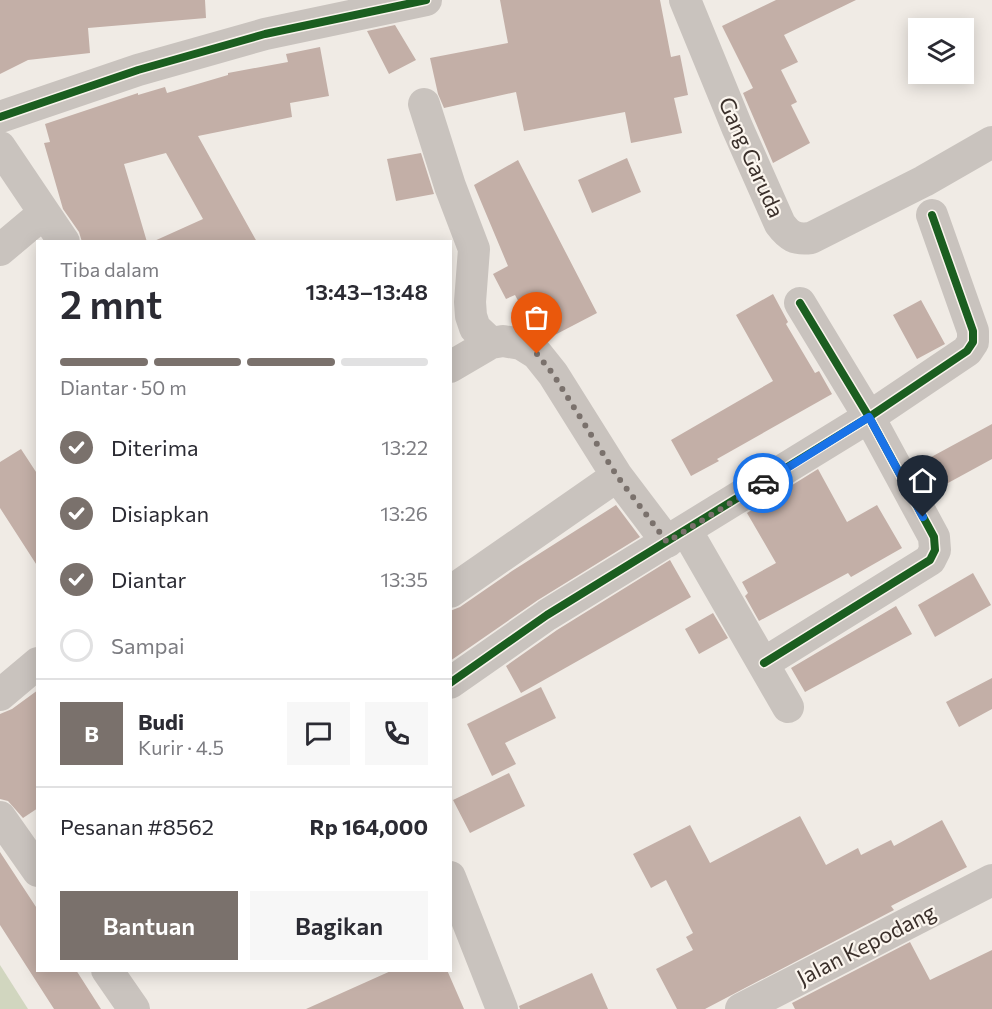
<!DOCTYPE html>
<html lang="id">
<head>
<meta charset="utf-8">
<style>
  body { margin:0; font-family:Commissioner,sans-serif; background:#f7f7f7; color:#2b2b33; height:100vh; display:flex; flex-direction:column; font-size:22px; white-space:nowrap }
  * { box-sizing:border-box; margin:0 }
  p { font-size:20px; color:#7c7c81 }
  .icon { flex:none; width:33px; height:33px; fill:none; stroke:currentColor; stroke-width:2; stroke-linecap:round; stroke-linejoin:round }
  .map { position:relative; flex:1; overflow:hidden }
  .sheet { position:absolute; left:36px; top:240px; width:416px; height:732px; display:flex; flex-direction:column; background:#fff; border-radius:0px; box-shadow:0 3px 15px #0003 }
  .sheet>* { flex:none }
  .buttons { position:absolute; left:908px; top:18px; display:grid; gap:12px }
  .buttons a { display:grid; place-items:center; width:66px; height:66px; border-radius:0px; background:#fff; box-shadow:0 3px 15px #0003; font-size:30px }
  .pin { position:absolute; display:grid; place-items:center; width:51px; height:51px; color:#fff; margin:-62px -26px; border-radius:50% 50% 50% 0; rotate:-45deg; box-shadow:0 0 6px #0007 }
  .pin .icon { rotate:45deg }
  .courier { position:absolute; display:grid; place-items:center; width:60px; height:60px; margin:-30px; border:4px solid #1a73e8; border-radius:50%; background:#fff; color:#222; box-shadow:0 2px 8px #0007 }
  .headline em { font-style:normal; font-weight:600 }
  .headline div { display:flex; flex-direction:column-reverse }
  .headline { display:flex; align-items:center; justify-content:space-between; height:102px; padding:0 24px }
  h1 { font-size:39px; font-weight:600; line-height:45px }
  .bar { display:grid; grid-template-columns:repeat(4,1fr); gap:9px 6px; align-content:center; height:72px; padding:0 24px }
  .bar i { height:8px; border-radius:4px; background:#e1e1e2 }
  .bar .on { background:#7a716c }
  .bar p { grid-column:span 4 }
  .line { display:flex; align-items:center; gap:15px; padding:0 24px; border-top:2px solid #e1e1e2 }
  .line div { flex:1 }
  .round { display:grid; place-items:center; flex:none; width:63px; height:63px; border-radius:0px; background:#f7f7f7 }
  ol { padding:0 24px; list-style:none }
  li { display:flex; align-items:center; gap:18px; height:66px }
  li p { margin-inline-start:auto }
  li .icon { padding:6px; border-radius:50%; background:#7a716c; color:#fff; stroke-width:4 }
  li:last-child { color:#7c7c81 }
  li i { width:33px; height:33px; border:3px solid #e1e1e2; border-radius:50% }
  .button { display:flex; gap:12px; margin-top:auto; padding:12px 24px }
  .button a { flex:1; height:69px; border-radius:0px; background:#7a716c; color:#fff; font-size:24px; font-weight:600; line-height:69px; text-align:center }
  .button a+a { background:#f7f7f7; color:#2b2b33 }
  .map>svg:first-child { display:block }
  .green { fill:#d1d6bf }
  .building { fill:#c3afa7 }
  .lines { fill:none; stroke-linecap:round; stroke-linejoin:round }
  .street { stroke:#c9c3be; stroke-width:32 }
  .cycleway-casing { stroke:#fbf5ee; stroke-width:11 }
  .cycleway { stroke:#1b5e20; stroke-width:8 }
  .done { stroke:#7a716c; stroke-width:6; stroke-dasharray:0 10.8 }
  .route { stroke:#1a73e8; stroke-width:8 }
  .labels { text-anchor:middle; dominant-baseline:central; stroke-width:4.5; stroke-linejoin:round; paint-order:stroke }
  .street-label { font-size:22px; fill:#3b302b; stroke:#fbf5ee }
</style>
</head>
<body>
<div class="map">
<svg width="992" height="1009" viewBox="0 0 992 1009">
  <rect width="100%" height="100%" fill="#f0ebe5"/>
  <path class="green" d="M0,965L28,1009H0Z"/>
  <path class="building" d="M0,0H205L206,18L88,28L90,53L28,60L0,74Z
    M500,0H660L671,57L680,55L688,95L674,98L682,133L631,143L625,112L524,131L516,92L444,108L438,94L430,58L508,43Z
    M776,0H856L784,35L798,62L781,70L797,102L791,105L810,143L773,163L743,93L753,88L722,26Z
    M395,25L416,60L389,74L367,31Z
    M320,47L329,96L290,103L292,117L198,136L257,242H152L203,219L166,153L124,164L147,242H82L79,232L63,209L44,143L50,142L45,124L138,93V95L165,87L167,93L228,75V73L288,62L286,54Z
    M421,153L434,194L396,201L387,159Z
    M627,158L641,192L592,213L578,180Z
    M518,160L597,313L547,339L534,331L515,295L506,299L493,274L508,266L474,185Z
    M773,294L788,322L786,324L815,373L819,371L832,394L717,459L719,461L691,476L671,440L773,381L736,315Z
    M921,300L945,344L917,359L893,315Z
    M992,424V459L937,489L922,462Z
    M21,449L38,475V567L0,508V462Z
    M818,469L847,522L877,505L902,548L851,577L848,573L759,621L745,596L748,593L742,582L776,563L747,513Z
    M616,505L640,537L538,600L450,661V611L460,607L512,571Z
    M670,560L691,597L521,693L506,666L557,630Z
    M973,573L991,605L935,637L918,605Z
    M896,606L912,634L805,692L791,668Z
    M713,613L728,638L699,654L685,629Z
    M992,678V709L959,727L946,702Z
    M541,687L556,718L505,743L516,764L492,776L467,724Z
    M38,690V808L23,818L8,801L0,799V714L12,709Z
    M509,773L525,806L470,833L453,800Z
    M800,816L826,865L858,848L861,855L891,840L894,846L942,820L967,867L891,906L894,910L705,1009H677L656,969L693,950L686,937L693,933L666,880L651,888L633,854L690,825L710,863Z
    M0,852L38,910V970H76L101,1009H54L0,925Z
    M910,942L930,980L992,950V1009H795L792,1003Z
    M393,970H447L464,1009H306Z
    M592,973L608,1009H520L519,1006Z"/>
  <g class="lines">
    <path class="street" d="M685,0L737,127L780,224C789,236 795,240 811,238L924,181L992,142
      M424,104L450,186L474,249L470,302L471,316L475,328L491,343
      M0,117L138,70L265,34L426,0
      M0,147L64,242
      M0,250L44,213
      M450,367L491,343L503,341L521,344L537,354L553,374L617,476L667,542
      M686,530L788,707
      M450,592L617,476
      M764,663L930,560L935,550L934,537L869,417L800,303
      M450,683L547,615L869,417L967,351L973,342V331L932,215
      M0,695L38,663
      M0,817L38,871
      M450,877L502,1009
      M107,970L134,1009
      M741,1009L992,880"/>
    <defs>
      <path id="cycleway" d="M0,117L138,70L265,34L426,0
        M764,663L930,560L935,550L934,537L869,417L800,303
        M450,683L547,615L869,417L967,351L973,342V331L932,215"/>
    </defs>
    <use href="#cycleway" class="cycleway-casing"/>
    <use href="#cycleway" class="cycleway"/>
  </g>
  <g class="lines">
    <path class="done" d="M537,354L553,374L617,476L667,542L763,483"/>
    <path class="route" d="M763,483L869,417L923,517"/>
  </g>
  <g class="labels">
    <g class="street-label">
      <text transform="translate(752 157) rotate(66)">Gang Garuda</text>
      <text transform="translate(866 944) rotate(-27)">Jalan Kepodang</text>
    </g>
  </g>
</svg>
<div class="buttons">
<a><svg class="icon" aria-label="layers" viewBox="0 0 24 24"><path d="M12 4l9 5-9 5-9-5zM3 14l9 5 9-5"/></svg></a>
</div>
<div class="pin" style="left:537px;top:354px;background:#ea580c"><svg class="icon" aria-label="bag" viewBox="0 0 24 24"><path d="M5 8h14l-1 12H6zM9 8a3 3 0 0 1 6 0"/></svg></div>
<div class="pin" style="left:923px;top:517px;background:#1f2937"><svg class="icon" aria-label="home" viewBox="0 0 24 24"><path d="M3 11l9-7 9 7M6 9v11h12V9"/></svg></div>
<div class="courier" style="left:763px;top:483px"><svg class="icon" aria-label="car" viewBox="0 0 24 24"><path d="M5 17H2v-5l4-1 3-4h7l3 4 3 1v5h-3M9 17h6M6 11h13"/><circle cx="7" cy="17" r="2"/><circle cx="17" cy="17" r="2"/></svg></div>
<section class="sheet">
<div class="headline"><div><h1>2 mnt</h1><p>Tiba dalam</p></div><em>13:43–13:48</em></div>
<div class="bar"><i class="on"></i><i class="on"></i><i class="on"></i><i></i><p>Diantar · 50 m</p></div>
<ol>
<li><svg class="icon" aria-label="check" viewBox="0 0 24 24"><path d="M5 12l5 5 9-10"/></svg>Diterima<p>13:22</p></li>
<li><svg class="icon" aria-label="check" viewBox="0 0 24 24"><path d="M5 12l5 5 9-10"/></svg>Disiapkan<p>13:26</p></li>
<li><svg class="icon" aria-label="check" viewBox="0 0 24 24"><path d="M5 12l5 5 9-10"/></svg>Diantar<p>13:35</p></li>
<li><i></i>Sampai</li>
</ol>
<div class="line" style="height:108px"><b class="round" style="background:#7a716c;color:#fff">B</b><div><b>Budi</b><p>Kurir · 4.5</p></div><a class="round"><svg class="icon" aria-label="chat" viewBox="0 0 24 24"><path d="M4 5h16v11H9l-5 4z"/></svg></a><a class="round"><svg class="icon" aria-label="phone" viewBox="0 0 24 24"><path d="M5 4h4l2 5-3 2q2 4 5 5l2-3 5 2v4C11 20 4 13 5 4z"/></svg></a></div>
<div class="line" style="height:78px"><div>Pesanan #8562</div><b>Rp 164,000</b></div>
<div class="button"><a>Bantuan</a><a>Bagikan</a></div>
</section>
</div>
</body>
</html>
